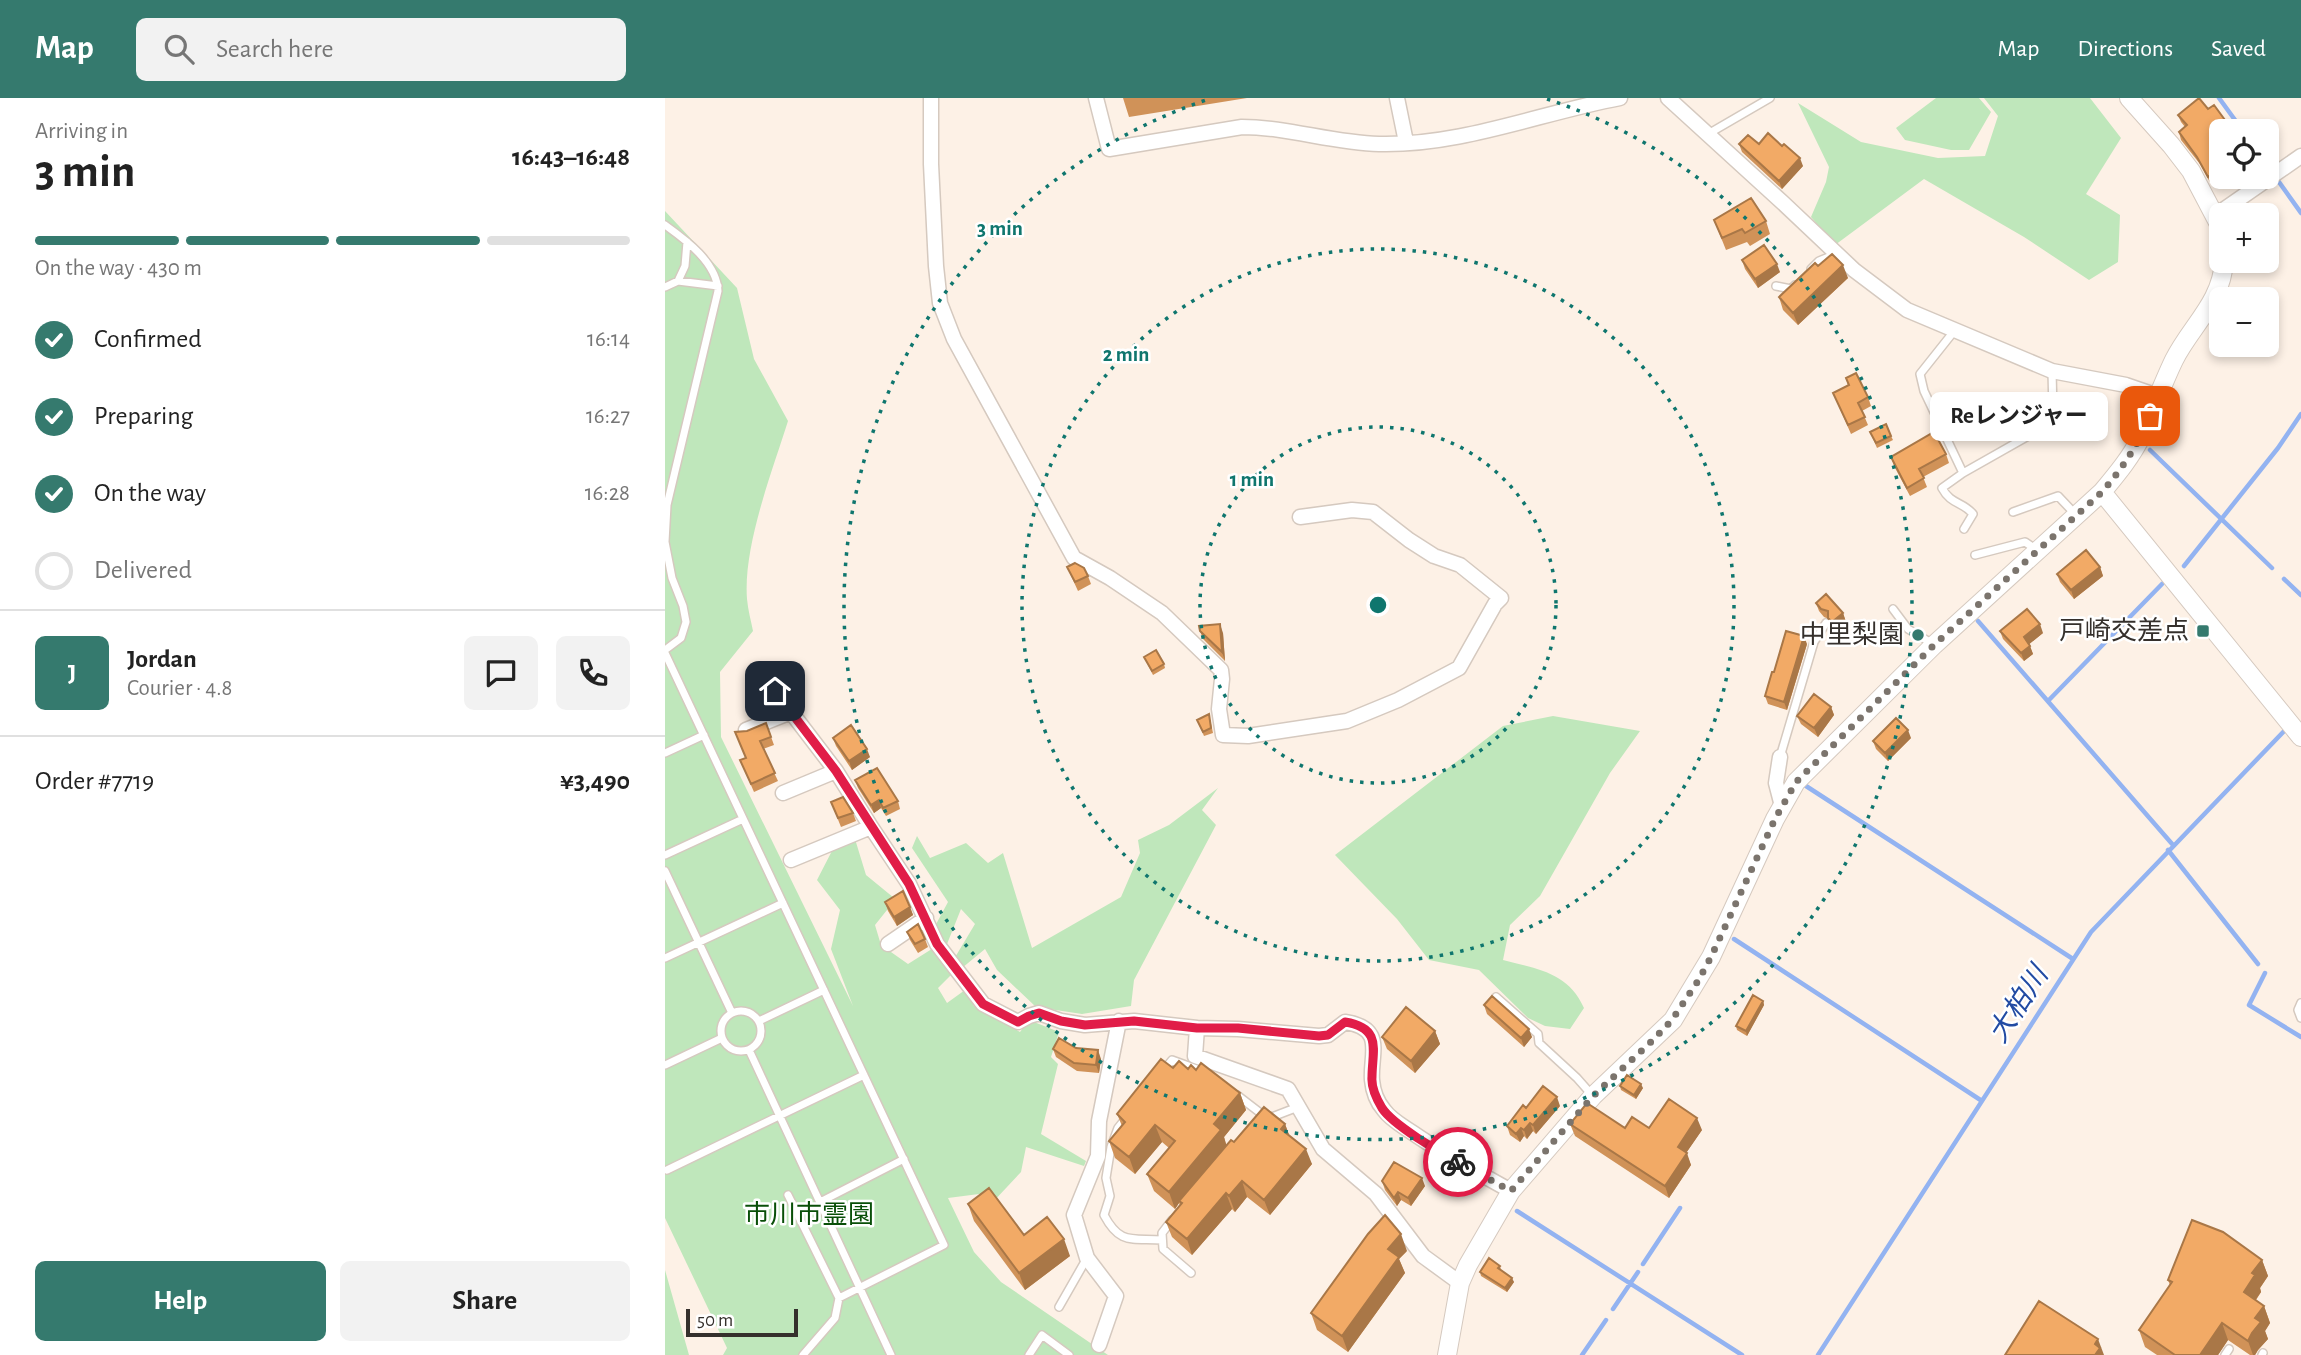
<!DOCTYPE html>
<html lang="en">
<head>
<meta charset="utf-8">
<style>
  body { margin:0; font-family:"Alegreya Sans","Noto Sans JP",sans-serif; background:#f2f2f2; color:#222; height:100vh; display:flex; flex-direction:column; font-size:26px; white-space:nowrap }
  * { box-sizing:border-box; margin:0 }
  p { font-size:23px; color:#767676 }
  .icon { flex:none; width:38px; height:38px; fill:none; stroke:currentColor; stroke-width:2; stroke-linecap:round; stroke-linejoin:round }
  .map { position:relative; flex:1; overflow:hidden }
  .side { display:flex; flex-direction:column; background:#fff; width:665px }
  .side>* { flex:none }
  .buttons { position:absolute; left:1544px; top:21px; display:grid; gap:14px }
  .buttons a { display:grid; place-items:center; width:70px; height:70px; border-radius:10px; background:#fff; box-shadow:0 4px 10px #0003; font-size:35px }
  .scale { position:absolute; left:21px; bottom:18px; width:112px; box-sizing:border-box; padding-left:7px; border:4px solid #35302c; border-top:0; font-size:19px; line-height:24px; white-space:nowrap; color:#35302c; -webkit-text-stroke:5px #fff; paint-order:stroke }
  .pin { position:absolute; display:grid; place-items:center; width:60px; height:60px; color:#fff; margin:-30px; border-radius:14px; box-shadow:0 4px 10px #0006 }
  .courier { position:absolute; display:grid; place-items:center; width:70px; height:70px; margin:-35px; border:5px solid #e11d48; border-radius:50%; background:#fff; color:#222; box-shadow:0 2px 9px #0007 }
  .bubble { position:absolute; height:49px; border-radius:10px; background:#fff; box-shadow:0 4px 10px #0003; font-size:23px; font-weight:700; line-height:49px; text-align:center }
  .headline em { font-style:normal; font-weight:700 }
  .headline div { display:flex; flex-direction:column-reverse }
  .headline { display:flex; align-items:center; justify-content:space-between; height:119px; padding:0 35px }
  h1 { font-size:46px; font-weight:700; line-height:52px }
  .bar { display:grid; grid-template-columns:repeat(4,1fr); gap:10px 7px; align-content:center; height:84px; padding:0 35px }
  .bar i { height:9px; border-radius:5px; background:#e0e0e0 }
  .bar .active { background:#357a6e }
  .bar p { grid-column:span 4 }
  .line { display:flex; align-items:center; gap:18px; padding:0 35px; border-top:2px solid #e0e0e0 }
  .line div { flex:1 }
  .round { display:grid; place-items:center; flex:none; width:74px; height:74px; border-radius:10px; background:#f2f2f2 }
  ol { padding:0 35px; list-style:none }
  li { display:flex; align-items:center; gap:21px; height:77px }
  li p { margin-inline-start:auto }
  li .icon { padding:7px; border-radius:50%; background:#357a6e; color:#fff; stroke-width:4 }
  li:last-child { color:#767676 }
  li i { width:38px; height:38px; border:4px solid #e0e0e0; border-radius:50% }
  .primary-button { display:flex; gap:14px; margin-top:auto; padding:14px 35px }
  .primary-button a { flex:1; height:80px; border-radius:10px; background:#357a6e; color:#fff; font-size:28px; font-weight:700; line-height:80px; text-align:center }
  .primary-button a+a { background:#f2f2f2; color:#222 }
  header { display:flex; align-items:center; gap:42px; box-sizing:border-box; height:98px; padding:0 35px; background:#357a6e; color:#fff }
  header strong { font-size:33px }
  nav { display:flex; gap:38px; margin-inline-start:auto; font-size:24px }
  .search { width:490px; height:63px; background:#f2f2f2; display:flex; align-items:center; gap:18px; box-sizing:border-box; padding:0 24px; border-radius:10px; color:#767676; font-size:26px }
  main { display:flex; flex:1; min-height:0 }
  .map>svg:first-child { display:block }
  .green { fill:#bfe7bb }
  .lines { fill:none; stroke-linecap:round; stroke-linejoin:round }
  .stream { stroke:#93b3f1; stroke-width:4.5 }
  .service-casing { stroke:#d5c9bf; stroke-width:10 }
  .minor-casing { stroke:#d5c9bf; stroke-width:17 }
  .tertiary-casing { stroke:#d5c9bf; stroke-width:20 }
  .service { stroke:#fff; stroke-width:7 }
  .minor { stroke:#fff; stroke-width:14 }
  .tertiary { stroke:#fff; stroke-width:18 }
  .wall { fill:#d09258 }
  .shaded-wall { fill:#a97747 }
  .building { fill:#f2aa66; stroke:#a97747; stroke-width:2 }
  .done { stroke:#7b746d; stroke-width:7; stroke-dasharray:0 12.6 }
  .route { stroke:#e11d48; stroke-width:9 }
  .ring { fill:none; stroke:#0f766e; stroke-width:3.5; stroke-dasharray:3.5 7 }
  .poi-dot { fill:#357a6e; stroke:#fff; stroke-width:2.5 }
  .labels { text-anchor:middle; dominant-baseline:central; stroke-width:5; stroke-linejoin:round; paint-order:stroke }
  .poi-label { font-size:26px; fill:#35302c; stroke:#fff; text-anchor:end }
  .park-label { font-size:26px; fill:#094f08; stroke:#fff }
  .water-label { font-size:28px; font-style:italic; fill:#224ba3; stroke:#fff }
  .centre { fill:#0f766e; stroke:#fff; stroke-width:3.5 }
  .ring-label { font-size:21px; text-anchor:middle; font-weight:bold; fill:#0f766e; stroke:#fff; stroke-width:5; stroke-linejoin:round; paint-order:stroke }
</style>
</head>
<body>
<header>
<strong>Map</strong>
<div class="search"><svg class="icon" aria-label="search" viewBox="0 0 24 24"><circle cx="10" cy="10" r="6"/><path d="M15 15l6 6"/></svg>Search here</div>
<nav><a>Map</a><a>Directions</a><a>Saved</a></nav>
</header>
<main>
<section class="side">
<div class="headline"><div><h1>3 min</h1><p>Arriving in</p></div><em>16:43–16:48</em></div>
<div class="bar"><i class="active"></i><i class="active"></i><i class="active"></i><i></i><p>On the way · 430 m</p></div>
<ol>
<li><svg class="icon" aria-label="check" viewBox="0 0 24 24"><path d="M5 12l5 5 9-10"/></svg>Confirmed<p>16:14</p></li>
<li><svg class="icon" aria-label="check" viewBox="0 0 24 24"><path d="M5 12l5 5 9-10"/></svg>Preparing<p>16:27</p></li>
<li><svg class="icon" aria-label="check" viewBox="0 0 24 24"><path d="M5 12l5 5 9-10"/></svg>On the way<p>16:28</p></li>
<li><i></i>Delivered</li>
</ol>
<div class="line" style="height:126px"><b class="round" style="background:#357a6e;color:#fff">J</b><div><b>Jordan</b><p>Courier · 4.8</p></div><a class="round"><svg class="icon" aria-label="chat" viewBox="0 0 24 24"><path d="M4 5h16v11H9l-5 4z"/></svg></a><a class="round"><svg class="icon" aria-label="phone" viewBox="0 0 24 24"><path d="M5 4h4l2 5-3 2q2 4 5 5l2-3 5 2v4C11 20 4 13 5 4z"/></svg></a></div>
<div class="line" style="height:91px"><div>Order #7719</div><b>¥3,490</b></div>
<div class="primary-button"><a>Help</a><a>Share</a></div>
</section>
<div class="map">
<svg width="1636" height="1257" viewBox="0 0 1636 1257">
  <rect width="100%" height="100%" fill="#fdf1e6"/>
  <path class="green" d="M1271,0H1314L1326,14L1304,52H1286L1240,42L1231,30Z
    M1319,0H1425L1456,40L1421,96L1455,117L1453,164L1424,182L1359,139L1259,81L1170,147L1146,119L1161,84L1164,69L1133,5L1196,44L1273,60L1320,58L1333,18Z
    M0,113L72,190L89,261L123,323C107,374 78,448 82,501C83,512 86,523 88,533L55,574L56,639L188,908L166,851L175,812L152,782L169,749L190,741L201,777L234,804L222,812L210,827L216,847L243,866L270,849L288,875L273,890L282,905L300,892L309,908L355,934L364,922L394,934L386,959L393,966L376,1036L421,1063L419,1068L361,1049L356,1074L327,1105L314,1096L283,1100L309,1154L336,1184L443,1257H58L62,1250L0,1120Z
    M888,618L975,633L945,675L875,798L845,827L838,862C872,871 903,874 919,910L905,931L880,928L863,920L814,872L764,862L732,821L670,757L838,628Z
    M553,690L537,712L551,727L469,882L466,908L417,916L371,909L332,872L320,851L297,870L289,861L310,826L296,811L282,846L269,830L283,804L247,750L252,738L265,760L301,745L323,765L338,755L367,850L456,799L475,755L473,742L504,727Z
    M0,1172L24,1257H0Z"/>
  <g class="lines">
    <path class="stream" d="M1554,0L1578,33
      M1614,84L1636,115
      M1485,352L1607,470
      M1519,468L1613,350L1636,316
      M1619,481L1636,497
      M1313,523L1508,747
      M1383,603L1497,486
      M1141,688L1408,861
      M1503,752L1593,866
      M1069,841L1317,1003
      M1600,875L1584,907L1636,939
      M852,1113L1077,1257
      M978,1166L1015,1110
      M948,1211L973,1174
      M917,1257L941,1222
      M1153,1257L1426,834L1623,629"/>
    <defs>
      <path id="service" d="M1043,36L1105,0
        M0,127C21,142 52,165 53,193L2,407L0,444L7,480L18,508L21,524L16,540L0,552
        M1146,171L1154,163L1171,156
        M13,183L20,168L22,144
        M1111,188L1126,191L1130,187
        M0,189L13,183L53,188
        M1290,232L1255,276L1259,293L1298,375
        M1348,414L1393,398L1411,417
        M1299,431L1308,416C1297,403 1286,407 1277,390L1298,375L1379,329L1388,314L1387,273
        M1310,457L1360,444L1372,452
        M1228,511L1243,531L1268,546
        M0,555L279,1147L174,1200L123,1097
        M0,655L39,637
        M1115,659L1149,544L1161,525
        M0,757L78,721
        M0,773L67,915
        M0,860L118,805
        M831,899L873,936L874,945L912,980L927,997
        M1636,905L1633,912L1636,920
        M56 933a20 20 0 1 1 40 0a20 20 0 1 1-40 0Z
        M94,923L159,892
        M84,952L226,1257
        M0,967L57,940
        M499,972L507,962L540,974
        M572,997L598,1017L595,1020
        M604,1018L607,1019L633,1009
        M461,1020L453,1030L446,1049L441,1080L445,1098L439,1117C455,1147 466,1140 497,1142
        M2,1072L199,977
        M155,1104L239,1061
        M507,1122L497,1135L498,1151L526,1175
        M394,1209L422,1160
        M138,1257L170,1220L174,1200
        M364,1257L377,1237L404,1257
        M1560,1257L1564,1251
        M1597,1257L1598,1255"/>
      <path id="minor" d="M266,0V66L271,168L275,205L289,241L409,460L445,480L497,515L556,572L557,581L554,611L558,637L583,638L682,623L733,602L794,570L830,506L836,500L795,467L769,458L744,442L708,414L687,412L635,419
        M431,0L444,51L577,29C623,29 667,45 714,46C796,48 875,15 955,0
        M732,0L741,44
        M1003,0L1117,104L1189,172L1242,212L1387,273L1461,287L1493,298
        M1551,117L1636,58
        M94,573L126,614
        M81,632L126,614L171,673L206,729L244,786L272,846L318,906L353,924L364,918L374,915L396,923L420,927L469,923L532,930L530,958L623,991L658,1051L711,1096L758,1158L795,1185
        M1115,659L1111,685L1117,708
        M118,695L171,673
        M126,762L206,729
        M223,846L261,820
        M532,930L573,931L654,938L663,937L680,924C721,930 705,956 707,982C708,993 712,1004 719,1012C726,1022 738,1028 748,1035C780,1057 812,1074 846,1093
        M434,1247L451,1198L422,1160L409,1117L433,1058L434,1023L454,923"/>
      <path id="tertiary" d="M1464,0L1506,47L1526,73L1556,130
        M1437,394L1636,639
        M782,1257L795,1185L803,1167L846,1093L928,998L1008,922L1046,859L1110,721L1131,684L1269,547L1437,394C1452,376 1467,358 1477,337C1488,312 1497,287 1509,262C1526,228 1557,204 1559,163"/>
    </defs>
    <use href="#service" class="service-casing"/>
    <use href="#minor" class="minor-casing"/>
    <use href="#tertiary" class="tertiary-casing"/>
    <use href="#service" class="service"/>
    <use href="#minor" class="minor"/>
    <use href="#tertiary" class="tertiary"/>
  </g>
  <path class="wall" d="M458,0H582L464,19Z
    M1513,17L1556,33V79H1559L1546,86L1535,66L1516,42L1514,34L1520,29L1516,24Z
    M1074,46H1094L1138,68L1117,91L1077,54Z
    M1049,122L1101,123L1105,136L1085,148L1082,144L1061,152Z
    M1077,162L1115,174L1093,190L1080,171Z
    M1153,168L1183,180L1133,227L1118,212L1114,199Z
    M1181,280L1203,299L1206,308L1197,313L1203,327L1186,336L1168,295L1183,287Z
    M1205,334L1226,338L1228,342L1212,350Z
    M1281,356L1284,365L1258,379L1262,389L1245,398L1229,368L1226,359Z
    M402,469L423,478L426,486L413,493Z
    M1435,469L1438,478L1409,501L1395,484L1392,476Z
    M1151,505L1178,515L1181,524L1170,533L1166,528L1164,521L1159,519L1154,513Z
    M535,533L558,535L560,563L538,541Z
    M1335,533L1378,535L1364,546L1368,556L1359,563L1338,541Z
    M1142,546L1122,612L1103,606L1100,598L1109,574Z
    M479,559L499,566L500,570L488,577Z
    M1166,609L1169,617L1153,639L1136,626L1132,618Z
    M544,616L548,635L539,638L532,622Z
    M101,625L109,647L98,651L113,683L89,694L75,662L80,660Z
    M168,640L205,659L187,672L171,648Z
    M1246,640L1223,663L1211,651L1208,643Z
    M190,682L233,703L235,711L221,718L216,710L209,715L193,690Z
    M166,704L188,715L191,723L176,729Z
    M220,804L245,809L248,817L232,828L223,813Z
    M242,834L260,841L263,849L253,855L245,842Z
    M1098,903L1099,907L1082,938L1072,932L1071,928Z
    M819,907L867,939L859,949L822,916Z
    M770,933L775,946L750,975L722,951L717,939Z
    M411,950L436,961L434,975L412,973L391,959L388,951Z
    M508,970L531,972L575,995L581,1012L559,1039L561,1047L620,1026L624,1037L647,1066L605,1117L582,1099L570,1114L567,1111L527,1157L507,1139L501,1124L515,1107L514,1105L510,1111L489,1093L482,1076L504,1050L497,1044L470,1076L450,1060L444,1043L457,1028L452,1016Z
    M955,988L978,990L971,1001L956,992Z
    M895,1008L871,1036L868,1033L862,1041L859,1038L855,1044L845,1037L842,1028L861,1010Z
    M905,1026L960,1030L1037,1032L1021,1055L1026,1067L1004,1100L910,1038Z
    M717,1083L760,1088L746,1108L736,1102L732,1108L720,1092Z
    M303,1106L359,1137L405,1158L360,1192L309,1123Z
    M742,1153L734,1161L740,1175L683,1254L652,1232L646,1215Z
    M1597,1162L1603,1178L1595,1190L1596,1194L1591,1202L1599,1208L1605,1225L1600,1233L1603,1241L1593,1252L1590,1257H1585L1563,1242L1553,1257H1492L1480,1249L1474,1232L1505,1187L1503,1182Z
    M835,1168L836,1172L849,1184L842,1194L816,1178L815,1174Z"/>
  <path class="shaded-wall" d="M1135,60L1138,68L1117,91L1114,83Z
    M1572,79H1586L1567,91L1564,84Z
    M1112,166L1115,174L1093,190L1090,181Z
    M1178,167L1183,180L1133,227L1128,215Z
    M1435,469L1438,478L1409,501L1406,492Z
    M1178,515L1181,524L1170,533L1167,524Z
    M555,526L558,535L560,563L557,554Z
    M1375,526L1378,535L1362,548L1359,539Z
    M1139,538L1142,546L1122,612L1119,604Z
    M1365,548L1368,556L1359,563L1356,555Z
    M1166,609L1169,617L1153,639L1149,630Z
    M1243,632L1246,640L1223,663L1220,655Z
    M202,651L205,659L187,672L184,663Z
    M214,702L216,710L209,715L206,707Z
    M245,809L248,817L232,828L229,819Z
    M1098,903L1099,907L1082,938L1081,933Z
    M864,931L867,939L859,949L856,940Z
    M770,933L775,946L750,975L746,963Z
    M433,952L436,961L434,975L431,967Z
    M976,986L978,990L971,1001L969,997Z
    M575,995L581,1012L559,1039L562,1049L514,1103V1105L510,1111L504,1094L549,1026Z
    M892,999L895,1008L871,1036L868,1027Z
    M1032,1020L1037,1032L1017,1061L1013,1049Z
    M865,1025L868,1033L862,1041L859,1032Z
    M620,1026L626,1042L616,1031Z
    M490,1027L497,1044L470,1076L464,1059Z
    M856,1030L859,1038L855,1044L851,1036Z
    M641,1051L647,1066L605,1117L599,1102Z
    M1022,1055L1026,1067L1004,1100L1000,1088Z
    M757,1080L760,1088L746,1108L743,1100Z
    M577,1083L582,1099L570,1114L564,1098Z
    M733,1094L736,1102L732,1108L729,1100Z
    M561,1095L567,1111L527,1157L522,1141Z
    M736,1136L742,1153L734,1161L740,1175L683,1254L677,1238L723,1151Z
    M399,1141L405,1158L360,1192L354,1175Z
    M1597,1162L1603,1178L1595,1190L1596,1194L1585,1210L1579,1194L1587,1175Z
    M847,1180L849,1184L842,1194L840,1190Z
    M1599,1208L1605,1225L1600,1233L1603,1241L1593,1252L1590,1257H1588L1583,1243L1590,1220Z
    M1557,1225L1563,1242L1553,1257H1535Z
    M1433,1241L1439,1257H1430V1246Z"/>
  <path class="building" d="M1534,0L1543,11L1549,7L1568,33H1556V72L1543,79L1532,59L1514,34L1522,27L1513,17Z
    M1103,35L1117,48L1119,46L1135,60L1114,83L1074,46L1083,37L1094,46Z
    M1561,79H1572L1564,84Z
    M1086,100L1101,123L1080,135L1077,131L1057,140L1049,122Z
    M1099,147L1112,166L1090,181L1077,162Z
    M1167,156L1178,167L1128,215L1114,199L1150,165L1153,168Z
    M1191,275L1203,299L1193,305L1200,319L1183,327L1168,295L1184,287L1181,280Z
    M1221,326L1226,338L1211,345L1205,334Z
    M1269,334L1281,356L1254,371L1259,380L1242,390L1226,359Z
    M1421,452L1435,469L1406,492L1392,476Z
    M410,465L419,470L423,478L410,484L402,469Z
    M1161,496L1178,515L1167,524L1163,520V513L1156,511L1151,505Z
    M1362,511L1375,526L1359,539L1365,548L1356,555L1335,533Z
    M555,526L557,554L535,533L534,528Z
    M1121,533L1139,538L1119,604L1100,598L1107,574H1109Z
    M491,552L499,566L487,573L479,559Z
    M1149,596L1166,609L1149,630L1132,618Z
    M544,616L546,630L538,634L532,622Z
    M1231,620L1243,632L1220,655L1208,643Z
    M101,625L106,639L95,643L110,675L86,686L75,662L81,660L70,634L82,633Z
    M186,627L202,651L184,663L168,640Z
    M212,670L233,703L218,710L214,702L206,707L190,682Z
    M178,699L188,715L173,720L166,704Z
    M238,793L245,809L229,819L220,804Z
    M253,826L260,841L250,846L242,834Z
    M1088,897L1098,903L1081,933L1071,928Z
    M827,898L864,931L856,940L819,907Z
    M741,909L770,933L746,963L717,939Z
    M394,940L411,950L433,952L431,967L409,965L388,951Z
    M496,961L508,970L514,963L523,971L526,967L531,972L536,965L575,995L549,1026L556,1032L504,1094L482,1076L510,1043L490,1027L464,1059L444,1043L460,1024L452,1016Z
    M962,977L976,986L969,997L955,988Z
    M878,988L892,999L868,1027L865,1025L859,1032L856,1030L851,1036L842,1028L858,1007L861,1010Z
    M1004,1001L1032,1020L1013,1049L1022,1055L1000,1088L905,1026L922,1005L960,1030L967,1019L984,1030Z
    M599,1009L620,1026L616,1031L641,1051L599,1102L577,1083L564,1098L561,1095L522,1141L501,1124L517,1105L514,1103L566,1042L569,1044Z
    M729,1064L757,1080L743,1100L733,1094L729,1100L717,1083Z
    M324,1090L359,1137L382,1119L399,1141L354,1175L303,1106Z
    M720,1117L736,1136L723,1151L734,1159L677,1238L646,1215L703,1136Z
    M1527,1122L1558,1134L1597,1162L1587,1175L1590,1177L1579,1194L1599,1208L1590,1220L1596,1224L1587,1235L1583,1243L1557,1225L1535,1257H1510L1474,1232L1507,1184L1503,1182Z
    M824,1160L835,1168L833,1170L847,1180L840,1190L815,1174Z
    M1374,1203L1433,1241L1430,1246L1435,1250L1430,1257H1340Z"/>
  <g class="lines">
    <path class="done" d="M793,1064L846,1093L928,998L987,943L1007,922L1033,883L1046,859L1110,721L1131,684L1269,547L1437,394C1457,371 1473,347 1485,318"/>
    <path class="route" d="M110,593L171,673L244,786L272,846L318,906L353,924L364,918L374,915L396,923L420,927L469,923L532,930H573L654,938L663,937L680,924C718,930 707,953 707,979C706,990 711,1000 717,1010C728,1027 774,1054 793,1064"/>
  </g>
  <g class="ring">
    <circle cx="713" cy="507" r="178"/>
    <circle cx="713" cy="507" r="356"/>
    <path d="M882 1A534 534 0 1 1 544 1"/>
  </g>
  <g class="poi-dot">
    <rect x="1531" y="526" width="14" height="14" rx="3.5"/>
    <circle cx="1253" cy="537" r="7"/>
  </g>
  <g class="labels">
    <g class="poi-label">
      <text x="1524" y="533">戸崎交差点</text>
      <text x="1239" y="537">中里梨園</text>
    </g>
    <g class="park-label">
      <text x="144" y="1117">市川市霊園</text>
    </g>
    <g class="water-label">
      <text transform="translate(1354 907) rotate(-57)">大柏川</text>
    </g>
  </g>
  <circle cx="713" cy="507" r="10" class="centre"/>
  <g class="ring-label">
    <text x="335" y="137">3 min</text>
    <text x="461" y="263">2 min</text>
    <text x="587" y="388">1 min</text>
  </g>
</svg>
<div class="buttons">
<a><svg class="icon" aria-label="locate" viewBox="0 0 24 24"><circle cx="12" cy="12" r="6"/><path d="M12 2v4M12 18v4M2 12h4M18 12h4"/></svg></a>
<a>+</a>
<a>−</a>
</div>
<div class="scale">50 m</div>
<div class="pin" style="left:1485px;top:318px;background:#ea580c"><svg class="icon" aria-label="bag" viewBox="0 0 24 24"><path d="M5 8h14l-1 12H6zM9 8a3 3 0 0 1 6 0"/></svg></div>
<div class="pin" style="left:110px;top:593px;background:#1f2937"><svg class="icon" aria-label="home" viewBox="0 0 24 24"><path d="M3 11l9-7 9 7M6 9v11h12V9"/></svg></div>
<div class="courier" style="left:793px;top:1064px"><svg class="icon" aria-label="bike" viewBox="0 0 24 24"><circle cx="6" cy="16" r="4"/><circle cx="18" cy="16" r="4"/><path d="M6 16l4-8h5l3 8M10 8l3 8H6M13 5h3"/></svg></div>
<div class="bubble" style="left:1265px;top:294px;width:178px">Reレンジャー</div>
</div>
</main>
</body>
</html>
